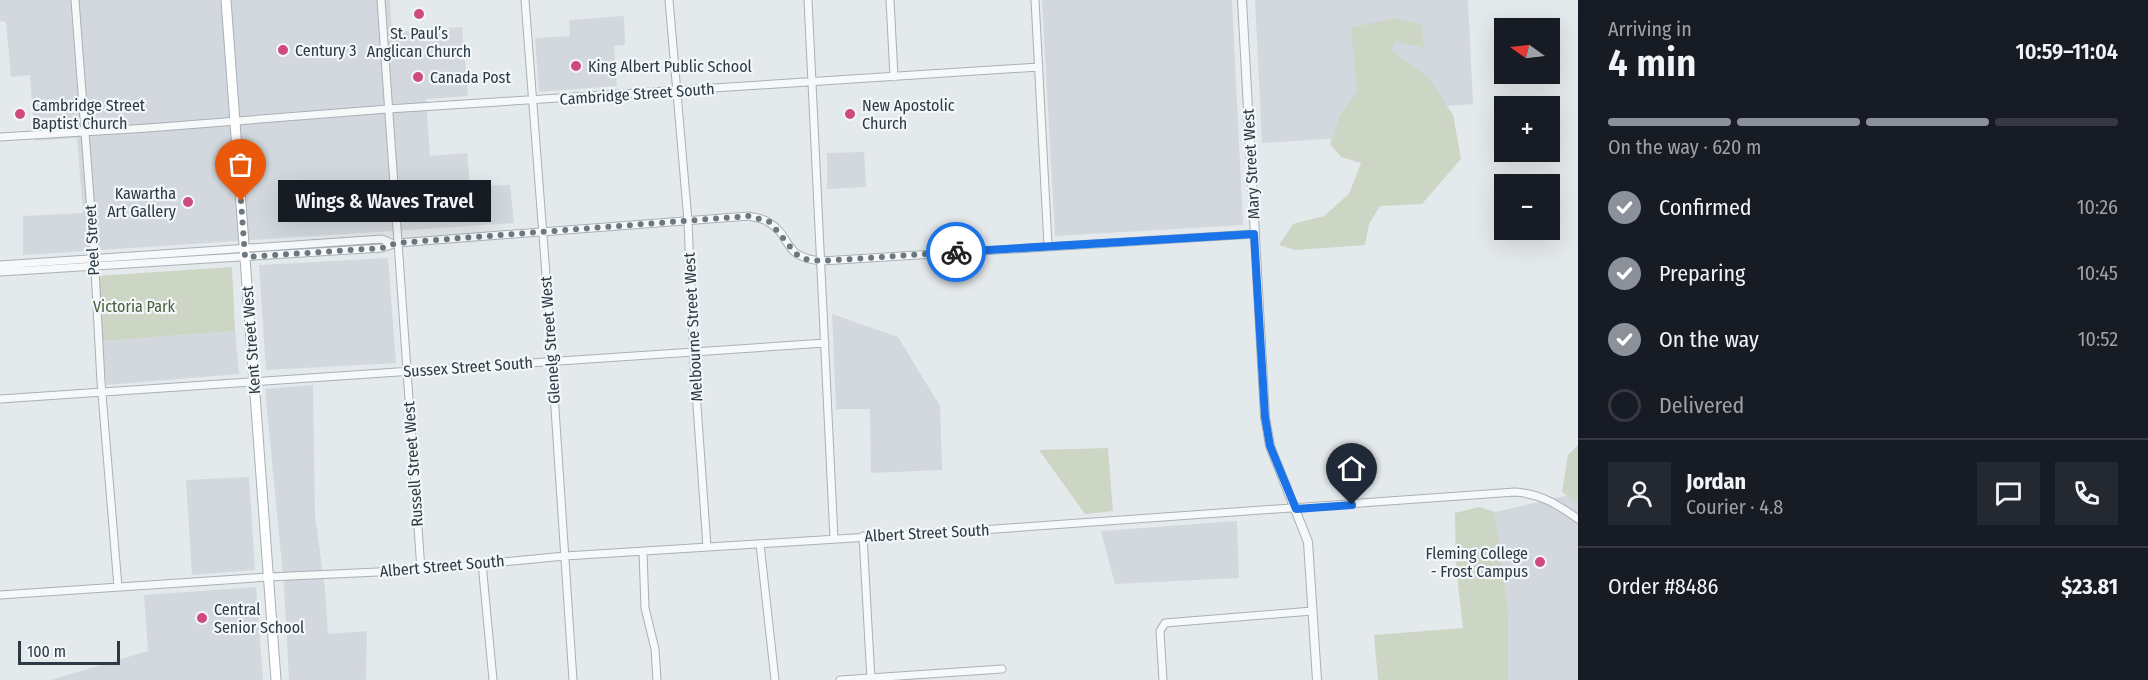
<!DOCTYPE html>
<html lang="en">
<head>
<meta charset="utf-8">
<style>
  body { margin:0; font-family:"Fira Sans Condensed",sans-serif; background:#242831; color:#f1f3f6; height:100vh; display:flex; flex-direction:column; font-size:22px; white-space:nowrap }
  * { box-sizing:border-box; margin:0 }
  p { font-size:20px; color:#9ea1a6 }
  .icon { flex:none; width:33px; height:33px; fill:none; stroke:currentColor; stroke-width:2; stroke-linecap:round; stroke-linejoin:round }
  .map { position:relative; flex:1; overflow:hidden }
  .panel { display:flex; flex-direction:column; background:#171b24; width:570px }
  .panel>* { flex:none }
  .needle { width:39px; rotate:284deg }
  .controls { position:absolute; left:1494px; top:18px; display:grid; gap:12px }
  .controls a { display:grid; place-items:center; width:66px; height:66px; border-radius:0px; background:#171b24; box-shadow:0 6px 24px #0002; font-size:30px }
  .scale { position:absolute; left:18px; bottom:15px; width:102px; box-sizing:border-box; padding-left:6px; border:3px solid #2b3a44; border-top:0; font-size:16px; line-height:21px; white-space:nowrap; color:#2b3a44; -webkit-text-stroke:4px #f3f7f9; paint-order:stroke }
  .pin { position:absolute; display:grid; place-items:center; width:51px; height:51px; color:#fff; margin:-62px -26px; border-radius:50% 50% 50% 0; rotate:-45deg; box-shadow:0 0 6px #0007 }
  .pin .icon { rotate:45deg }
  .courier { position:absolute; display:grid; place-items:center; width:60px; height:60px; margin:-30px; border:4px solid #1a73e8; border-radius:50%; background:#fff; color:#222; box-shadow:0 2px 8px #0007 }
  .bubble { position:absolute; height:42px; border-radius:0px; background:#171b24; box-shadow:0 6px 24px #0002; font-size:20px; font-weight:600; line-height:42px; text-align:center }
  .headline em { font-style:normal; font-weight:600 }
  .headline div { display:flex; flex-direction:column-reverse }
  .headline { display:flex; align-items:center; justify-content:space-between; height:102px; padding:0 30px }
  h1 { font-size:39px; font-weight:600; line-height:45px }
  .bar { display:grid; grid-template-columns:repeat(4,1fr); gap:9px 6px; align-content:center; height:72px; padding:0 30px }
  .bar i { height:8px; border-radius:4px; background:#363941 }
  .bar .selected { background:#8c9099 }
  .bar p { grid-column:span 4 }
  .line { display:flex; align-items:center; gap:15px; padding:0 30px; border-top:2px solid #363941 }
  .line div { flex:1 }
  .round { display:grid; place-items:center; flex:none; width:63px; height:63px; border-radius:0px; background:#242831 }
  ol { padding:0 30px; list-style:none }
  li { display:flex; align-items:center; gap:18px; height:66px }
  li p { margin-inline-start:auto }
  li .icon { padding:6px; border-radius:50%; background:#8c9099; color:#fff; stroke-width:4 }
  li:last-child { color:#9ea1a6 }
  li i { width:33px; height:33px; border:3px solid #363941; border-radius:50% }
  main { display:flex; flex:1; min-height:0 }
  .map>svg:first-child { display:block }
  .built { fill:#d2d8dd }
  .green { fill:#cdd5c5 }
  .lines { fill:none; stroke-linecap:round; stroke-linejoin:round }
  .minor-casing { stroke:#a9b1b6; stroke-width:9 }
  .tertiary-casing { stroke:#a9b1b6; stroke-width:10 }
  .secondary-casing { stroke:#a9b1b6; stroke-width:11 }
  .minor { stroke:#f6f8fa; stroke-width:7 }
  .tertiary { stroke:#f6f8fa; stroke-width:8 }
  .secondary { stroke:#fff; stroke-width:9 }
  .done { stroke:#6c777f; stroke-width:6; stroke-dasharray:0 10.8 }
  .route { stroke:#1a73e8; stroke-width:8 }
  .poi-dot { fill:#cf4a7d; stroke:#f3f7f9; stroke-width:2 }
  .labels { text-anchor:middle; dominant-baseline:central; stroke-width:4.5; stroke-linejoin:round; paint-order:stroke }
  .poi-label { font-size:16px; fill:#2b3a44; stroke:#f3f7f9; text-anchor:start }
  .street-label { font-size:16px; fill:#2b3a44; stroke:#f3f7f9 }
  .park-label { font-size:16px; fill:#496038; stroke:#f3f7f9 }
</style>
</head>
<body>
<main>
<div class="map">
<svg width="1578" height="680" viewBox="0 0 1578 680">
  <rect width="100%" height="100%" fill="#e4e9ec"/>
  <path class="built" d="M0,0H390L392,32L462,27L468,96L426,99L430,156L467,153L470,186L510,185L514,223L23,255V216L83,213L77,138L35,141L30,75L11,77L6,22L0,21Z
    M1042,0H1232L1243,225L1055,236Z
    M1255,0H1468L1473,104L1358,112L1360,137L1262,143Z
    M624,16L625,45L614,46L617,86L539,92L535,38L570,36L569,20Z
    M864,152L866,187L827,189V153Z
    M388,258L396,363L266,370L259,265Z
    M832,314L898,337L940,406L942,470L871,473L870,409H836Z
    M235,331L239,374L106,385L102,341Z
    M313,385L315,515L325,590L328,634L367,631L366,680H289L284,586L265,389Z
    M249,477L255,570L192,575L186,480Z
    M1578,493V680H1508V611L1495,512Z
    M1237,521L1239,578L1115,584L1101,531Z
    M256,587L263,680H51L148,651L144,595Z"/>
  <path class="green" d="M1394,18L1422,24L1424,48L1395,41L1391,50L1428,77L1453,115L1461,159L1422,204L1380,206L1369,224L1365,245L1295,250L1279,245L1293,224L1324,216L1349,194L1361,163L1341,157L1330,144L1340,115L1357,91L1351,28Z
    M232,267L235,331L102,341L97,276Z
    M1578,445V503L1562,492L1568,455Z
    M1108,448L1113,511L1085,514L1039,450Z
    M1479,507L1495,512L1508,611V680H1378L1374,635L1463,628L1456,567L1455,513Z"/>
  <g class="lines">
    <defs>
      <path id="minor" d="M75,0L94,251L101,382L118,587
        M381,0L421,570
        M525,0L547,288L573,680
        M669,0L688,221L694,363L707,547
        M808,0L834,539
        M890,0L894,77
        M1035,0L1048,245
        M0,137L148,128L388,109L1039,67
        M0,265L382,239L391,243
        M0,272L382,248L397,243L749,216C756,218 763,218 768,222C794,237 780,257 822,261L1254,234
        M0,399L825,343
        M863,536L871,680
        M760,544L775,680
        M643,552L645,608L655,649L657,680
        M482,563L493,680
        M0,595L269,577L421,570L565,556L981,530L1515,492C1541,494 1557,504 1578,519
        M840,680L1002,669
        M1163,680L1160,631L1165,623L1312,611"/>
      <path id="tertiary" d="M1242,0L1265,417L1270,446L1308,542L1317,680"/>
      <path id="secondary" d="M226,0L276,680"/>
    </defs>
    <use href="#minor" class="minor-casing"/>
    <use href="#tertiary" class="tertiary-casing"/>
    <use href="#secondary" class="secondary-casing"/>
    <use href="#minor" class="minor"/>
    <use href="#tertiary" class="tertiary"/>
    <use href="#secondary" class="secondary"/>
  </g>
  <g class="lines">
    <path class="done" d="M241,201L245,257L382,248L397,243L749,216L770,222L796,254L805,259L822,261L956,252"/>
    <path class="route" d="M956,252L1254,234L1265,417L1270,446L1296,509L1352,505"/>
  </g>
  <g class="poi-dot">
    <circle cx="419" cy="14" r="6"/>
    <circle cx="283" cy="50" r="6"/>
    <circle cx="576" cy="66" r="6"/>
    <circle cx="418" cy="77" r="6"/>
    <circle cx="20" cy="114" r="6"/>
    <circle cx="850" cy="114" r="6"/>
    <circle cx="188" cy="202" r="6"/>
    <circle cx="1540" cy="562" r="6"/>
    <circle cx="202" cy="618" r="6"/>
  </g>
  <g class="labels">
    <g class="poi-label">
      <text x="419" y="33" text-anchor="middle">St. Paul’s<tspan x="419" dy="18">Anglican Church</tspan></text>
      <text x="295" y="50">Century 3</text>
      <text x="588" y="66">King Albert Public School</text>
      <text x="430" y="77">Canada Post</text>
      <text x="32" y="105">Cambridge Street<tspan x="32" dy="18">Baptist Church</tspan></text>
      <text x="862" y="105">New Apostolic<tspan x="862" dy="18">Church</tspan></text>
      <text x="176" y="193" text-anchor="end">Kawartha<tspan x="176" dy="18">Art Gallery</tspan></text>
      <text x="1528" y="553" text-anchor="end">Fleming College<tspan x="1528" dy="18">- Frost Campus</tspan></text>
      <text x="214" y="609">Central<tspan x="214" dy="18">Senior School</tspan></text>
    </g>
    <g class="street-label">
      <text transform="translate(637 94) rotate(-4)">Cambridge Street South</text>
      <text transform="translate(1251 164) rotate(-93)">Mary Street West</text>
      <text transform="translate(92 240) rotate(-93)">Peel Street</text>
      <text transform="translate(693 327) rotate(-93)">Melbourne Street West</text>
      <text transform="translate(251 340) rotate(-94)">Kent Street West</text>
      <text transform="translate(550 340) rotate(-94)">Glenelg Street West</text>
      <text transform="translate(468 367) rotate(-4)">Sussex Street South</text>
      <text transform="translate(413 464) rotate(-94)">Russell Street West</text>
      <text transform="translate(927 533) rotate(-3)">Albert Street South</text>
      <text transform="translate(442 566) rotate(-5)">Albert Street South</text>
    </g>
    <g class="park-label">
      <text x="134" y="306">Victoria Park</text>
    </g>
  </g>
</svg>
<div class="controls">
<a><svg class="needle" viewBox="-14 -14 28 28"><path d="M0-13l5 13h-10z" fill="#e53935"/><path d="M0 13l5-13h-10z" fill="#9ea1a6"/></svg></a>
<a>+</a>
<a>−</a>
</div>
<div class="scale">100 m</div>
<div class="pin" style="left:241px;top:201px;background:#ea580c"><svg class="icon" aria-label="bag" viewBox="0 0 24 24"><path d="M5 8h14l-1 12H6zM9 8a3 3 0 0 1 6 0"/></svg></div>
<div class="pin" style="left:1352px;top:505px;background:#1f2937"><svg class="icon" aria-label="home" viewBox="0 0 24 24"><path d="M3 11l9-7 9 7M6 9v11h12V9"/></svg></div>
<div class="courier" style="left:956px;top:252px"><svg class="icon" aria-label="bike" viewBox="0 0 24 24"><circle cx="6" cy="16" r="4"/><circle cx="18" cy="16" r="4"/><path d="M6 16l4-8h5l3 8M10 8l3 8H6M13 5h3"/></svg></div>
<div class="bubble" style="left:278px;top:180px;width:213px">Wings &amp; Waves Travel</div>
</div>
<section class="panel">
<div class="headline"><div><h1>4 min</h1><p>Arriving in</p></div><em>10:59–11:04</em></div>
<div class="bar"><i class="selected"></i><i class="selected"></i><i class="selected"></i><i></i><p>On the way · 620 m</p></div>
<ol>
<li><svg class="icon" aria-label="check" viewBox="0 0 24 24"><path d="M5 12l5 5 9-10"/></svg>Confirmed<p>10:26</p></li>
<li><svg class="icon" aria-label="check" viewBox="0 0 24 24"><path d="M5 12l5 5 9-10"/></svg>Preparing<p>10:45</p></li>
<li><svg class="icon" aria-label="check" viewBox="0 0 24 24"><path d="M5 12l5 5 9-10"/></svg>On the way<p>10:52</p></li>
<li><i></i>Delivered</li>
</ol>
<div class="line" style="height:108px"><a class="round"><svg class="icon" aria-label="person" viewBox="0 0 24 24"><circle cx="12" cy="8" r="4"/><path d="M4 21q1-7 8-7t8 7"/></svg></a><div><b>Jordan</b><p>Courier · 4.8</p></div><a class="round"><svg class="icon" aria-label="chat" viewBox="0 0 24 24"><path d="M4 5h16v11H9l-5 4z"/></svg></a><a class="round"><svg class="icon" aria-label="phone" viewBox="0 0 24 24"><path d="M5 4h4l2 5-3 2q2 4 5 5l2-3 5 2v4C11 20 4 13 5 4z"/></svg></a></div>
<div class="line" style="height:78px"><div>Order #8486</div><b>$23.81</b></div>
</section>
</main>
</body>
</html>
